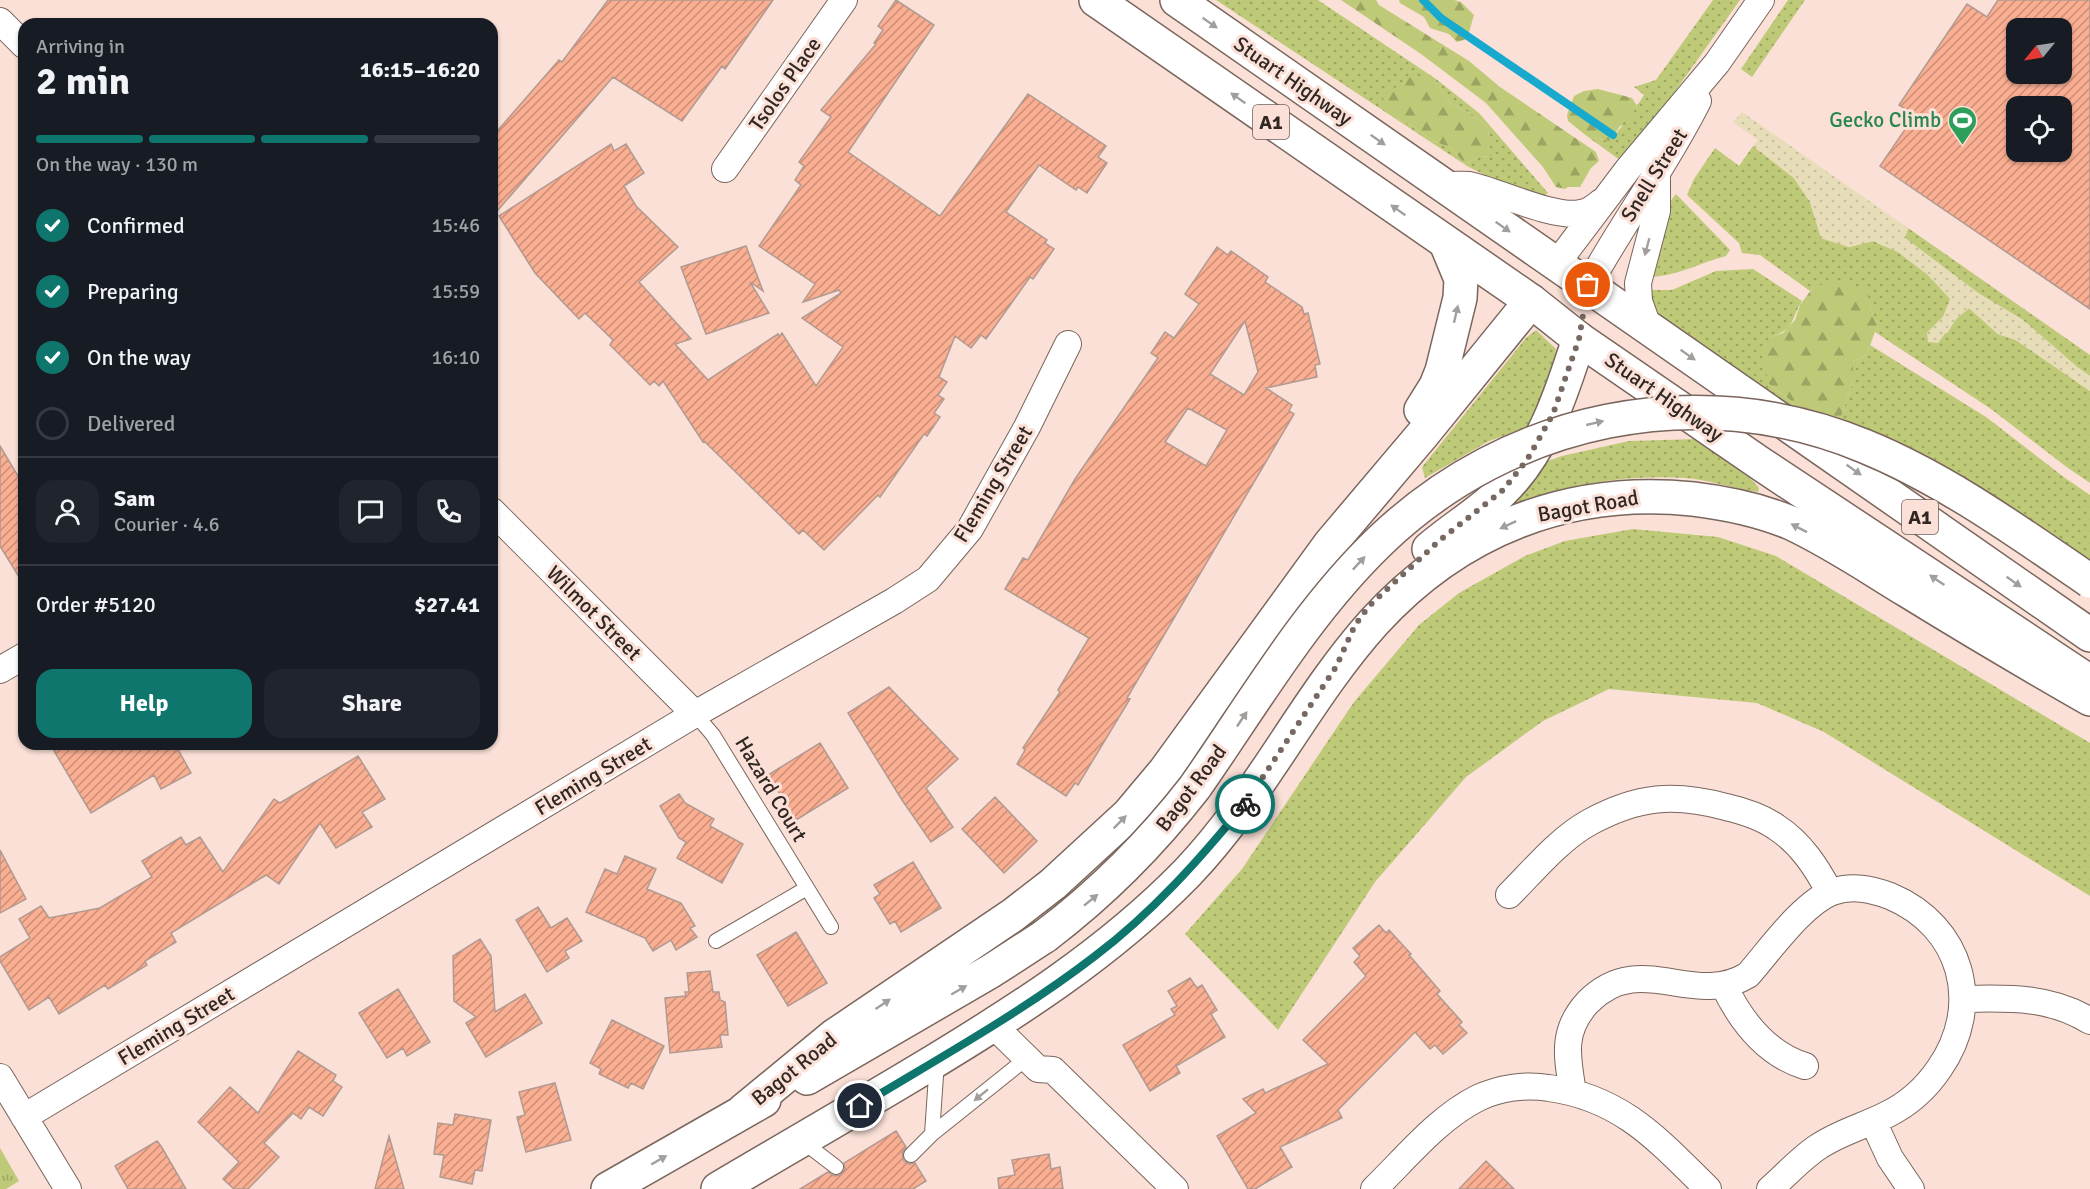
<!DOCTYPE html>
<html lang="en">
<head>
<meta charset="utf-8">
<style>
  body { margin:0; font-family:Signika,sans-serif; background:#20242c; color:#f1f3f6; height:100vh; display:flex; flex-direction:column; font-size:22px; white-space:nowrap }
  * { box-sizing:border-box; margin:0 }
  p { font-size:20px; color:#9ea1a6 }
  .icon { flex:none; width:33px; height:33px; fill:none; stroke:currentColor; stroke-width:2; stroke-linecap:round; stroke-linejoin:round }
  .map { position:relative; flex:1; overflow:hidden }
  .panel { position:absolute; left:18px; top:18px; width:480px; height:732px; display:flex; flex-direction:column; background:#171b24; border-radius:18px; box-shadow:0 2px 4px #0004 }
  .panel>* { flex:none }
  .needle { width:39px; rotate:240deg }
  .tools { position:absolute; left:2006px; top:18px; display:grid; gap:12px }
  .tools a { display:grid; place-items:center; width:66px; height:66px; border-radius:12px; background:#171b24; box-shadow:0 2px 4px #0004; font-size:30px }
  .pin { position:absolute; display:grid; place-items:center; width:51px; height:51px; color:#fff; margin:-26px; border:3px solid #fff; border-radius:50%; box-shadow:0 2px 6px #0007 }
  .courier { position:absolute; display:grid; place-items:center; width:60px; height:60px; margin:-30px; border:4px solid #0f766e; border-radius:50%; background:#fff; color:#222; box-shadow:0 2px 8px #0007 }
  .overview em { font-style:normal; font-weight:800 }
  .overview div { display:flex; flex-direction:column-reverse }
  .overview { display:flex; align-items:center; justify-content:space-between; height:102px; padding:0 18px }
  h1 { font-size:39px; font-weight:800; line-height:45px }
  .bar { display:grid; grid-template-columns:repeat(4,1fr); gap:9px 6px; align-content:center; height:72px; padding:0 18px }
  .bar i { height:8px; border-radius:4px; background:#363941 }
  .bar .selected { background:#0f766e }
  .bar p { grid-column:span 4 }
  .line { display:flex; align-items:center; gap:15px; padding:0 18px; border-top:2px solid #363941 }
  .line div { flex:1 }
  .round { display:grid; place-items:center; flex:none; width:63px; height:63px; border-radius:18px; background:#20242c }
  ol { padding:0 18px; list-style:none }
  li { display:flex; align-items:center; gap:18px; height:66px }
  li p { margin-inline-start:auto }
  li .icon { padding:6px; border-radius:50%; background:#0f766e; color:#fff; stroke-width:4 }
  li:last-child { color:#9ea1a6 }
  li i { width:33px; height:33px; border:3px solid #363941; border-radius:50% }
  .cta { display:flex; gap:12px; margin-top:auto; padding:12px 18px }
  .cta a { flex:1; height:69px; border-radius:18px; background:#0f766e; color:#fff; font-size:24px; font-weight:800; line-height:69px; text-align:center }
  .cta a+a { background:#20242c; color:#f1f3f6 }
  .map>svg:first-child { display:block }
  .grass { fill:url(#grass-dots); fill-rule:evenodd }
  .forest { fill:url(#forest-firs) }
  .sand { fill:url(#sand-dots) }
  .park { fill:url(#park-tufts) }
  .lines { fill:none; stroke-linecap:round; stroke-linejoin:round }
  .stream { stroke:#18aace; stroke-width:8 }
  .building { fill:url(#building-hatch); stroke:#b19a91; stroke-width:1.5; fill-rule:evenodd }
  .lane-casing { stroke:#7a655c; stroke-width:16 }
  .street-casing { stroke:#7a655c; stroke-width:28 }
  .secondary-casing { stroke:#7a655c; stroke-width:36 }
  .highway-casing { stroke:#7a655c; stroke-width:36 }
  .lane { stroke:#fff; stroke-width:14 }
  .street { stroke:#fff; stroke-width:26 }
  .secondary { stroke:#fff; stroke-width:33 }
  .highway { stroke:#fff; stroke-width:33 }
  .secondary-bridge-casing { stroke:#7a655c; stroke-width:36; stroke-linecap:butt }
  .secondary-bridge { stroke:#fff; stroke-width:33 }
  .oneway { fill:#a29e9c }
  .done { stroke:#776862; stroke-width:6; stroke-dasharray:0 10.8 }
  .route { stroke:#0f766e; stroke-width:8 }
  .labels { text-anchor:middle; dominant-baseline:central; stroke-width:6; stroke-linejoin:round; paint-order:stroke }
  .shield { fill:#fae0d7; stroke:#6d5e59; stroke-width:1.5 }
  .shield-label { font-size:20px; font-weight:bold; fill:#302723 }
  .street-label { font-size:21px; fill:#302723; stroke:#fae0d7 }
  .leisure-label { font-size:21px; fill:#27864d; stroke:#fae0d7; text-anchor:end }
</style>
</head>
<body>
<div class="map">
<svg width="2090" height="1189" viewBox="0 0 2090 1189">
  <defs>
    <pattern id="grass-dots" width="8" height="8" patternUnits="userSpaceOnUse" patternTransform="scale(1.5)"><rect width="8" height="8" fill="#beca77"/><path d="M2 2h.1M6 6h.1" fill="none" stroke="#9ba461" stroke-width="1.8" stroke-linecap="round"/></pattern>
    <pattern id="forest-firs" width="22" height="20" patternUnits="userSpaceOnUse" patternTransform="scale(1.5)"><rect width="22" height="20" fill="#beca77"/><path d="M5 1l3.5 6h-7zM16 11l3.5 6h-7z" fill="#9ba461"/></pattern>
    <pattern id="sand-dots" width="8" height="8" patternUnits="userSpaceOnUse" patternTransform="scale(1.5)"><rect width="8" height="8" fill="#e7ddb8"/><path d="M2 2h.1M6 6h.1" fill="none" stroke="#c6be9e" stroke-width="1.8" stroke-linecap="round"/></pattern>
    <pattern id="park-tufts" width="24" height="20" patternUnits="userSpaceOnUse" patternTransform="scale(1.5)"><rect width="24" height="20" fill="#beca77"/><path d="M3 7l-1-3M5 7V3M7 7l1-3M15 17l-1-3M17 17v-4M19 17l1-3" fill="none" stroke="#9ba461"/></pattern>
    <pattern id="building-hatch" width="6" height="6" patternUnits="userSpaceOnUse" patternTransform="scale(1.5)"><rect width="6" height="6" fill="#faae92"/><path d="M-1 1l2-2M0 6l6-6M5 7l2-2" fill="none" stroke="#cb8e77"/></pattern>
  </defs>
  <rect width="100%" height="100%" fill="#fae0d7"/>
  <path class="grass" d="M1216,0H1318L1436,79L1479,113L1548,193L1541,198L1493,179L1467,166ZM1435,80L1451,104L1472,114L1488,128L1490,156L1479,157L1465,164L1450,147L1435,142L1409,124L1395,118Z
    M1713,0H1740L1624,163L1588,137L1610,141C1619,129 1629,119 1637,106L1636,105L1639,103L1644,95L1634,87L1656,80Z
    M1788,0H1805L1752,77L1741,69Z
    M1753,146L1794,178L1810,202L1821,238L1849,247L1873,241L1898,252L1927,274L1951,299L1943,317L1927,333H1947L1956,319L1969,308L1998,334L2016,340L2090,391V483L2068,468L1991,409L1875,332L1878,324L1872,313L1866,291L1814,286L1810,291L1760,255L1742,253L1739,243L1687,195L1694,179L1715,148L1739,166Z
    M1676,194L1730,250L1726,256C1699,263 1678,276 1650,277L1668,204Z
    M1908,228L2090,355V376L2077,367L2023,320L1978,293L1905,238Z
    M1753,269L1802,301C1789,322 1797,328 1769,338V384L1789,399L1801,413L1782,405L1668,324C1659,314 1651,304 1649,290H1672L1716,271Z
    M1536,330L1556,349L1552,382L1532,426L1489,441L1425,478L1422,467L1526,338Z
    M1870,345L1986,417L2065,478L2090,495V563L1978,486L1925,455L1869,431L1838,425L1853,382V361L1866,356Z
    M1698,439L1752,480L1759,488L1758,492C1734,489 1710,480 1685,478C1617,474 1560,486 1496,511L1537,465L1562,456L1629,441Z
    M1633,529L1718,537L1776,556L2090,743V896L1824,732L1757,703L1609,689L1543,721L1466,777L1375,882L1278,1030L1185,934L1242,869L1354,702L1419,625L1459,593L1525,556L1565,541Z"/>
  <path class="forest" d="M1341,0H1376L1379,5L1469,61L1500,87L1596,152L1599,161L1591,168L1580,187H1568L1565,189L1556,187L1543,167L1486,103L1421,54Z
    M1399,0H1454L1461,2L1474,15L1467,39L1457,42L1449,34L1430,28L1424,17L1400,3Z
    M1414,75L1435,80L1451,104L1472,114L1488,128L1491,156L1479,157L1465,164L1450,147L1435,142L1409,124L1395,118L1382,108L1384,95Z
    M1598,89L1632,98L1637,106L1630,118L1629,123L1620,126L1610,141L1588,137L1568,121L1567,115L1574,96L1584,91Z
    M1840,282L1867,291L1872,313L1878,324L1866,356L1853,361V382L1838,425L1801,413L1789,399L1769,384L1762,356L1769,338L1783,333L1795,320L1800,305L1814,286Z"/>
  <path class="sand" d="M1742,112L1908,228L1905,238L1978,293L2023,320L2077,367L2090,376V391L2016,340L1998,334L1969,308L1956,319L1938,343L1928,342L1927,333L1943,317L1950,299L1927,274L1898,252L1873,241L1849,247L1821,238L1810,202L1794,178L1753,146L1758,140L1733,122Z"/>
  <path class="park" d="M0,1148L19,1181L6,1189H0Z"/>
  <g class="lines">
    <path class="stream" d="M1423,0L1441,18L1613,135"/>
  </g>
  <path class="building" d="M608,0H773L725,69L722,66L682,121L613,77L492,217V137L559,60L562,62Z
    M896,0L934,25L848,152L940,216L1028,94L1106,146L1098,157L1107,163L1087,193L1078,187L1076,190L1039,165L1006,212L1047,240L1045,243L1054,249L1033,279L1030,277L986,339L981,335L971,348L955,336L939,377L947,382L938,395L944,399L934,413L940,417L927,436L924,434L880,497L878,495L824,550L803,530L799,534L704,441L703,442L663,381L659,386L654,381L650,385L610,345L613,340L585,313L579,319L535,273L499,216L611,144L614,151L626,144L644,173L624,186L636,206L678,247L639,282L691,339L675,344L708,380L778,334L779,337L782,333L816,386L843,347L802,318L841,293L839,290L803,302L815,284L759,246L801,185L795,180L804,166L799,162L831,117L821,110L876,44L874,43L883,30L878,26Z
    M1998,0H2090V309L1880,166L1915,115L1899,105L1967,4L1987,17ZM2016,28H2061V74H2016ZM2016,106H2061V152H2016Z
    M746,246L763,291L750,282L769,313L706,334L681,267Z
    M1217,247L1228,255L1231,251L1268,277L1265,282L1302,307L1304,314L1308,313L1320,364L1315,365L1317,377L1266,388L1292,405L1289,411L1294,414L1127,698L1130,699L1078,785L1075,783L1066,796L1017,764L1025,750L1023,748L1060,692L1058,690L1089,638L1005,589L1023,558L1028,560L1075,479L1158,358L1151,353L1165,332L1174,338L1199,304L1185,294ZM1245,321L1258,372L1244,395L1210,374ZM1188,408L1227,430L1206,466L1165,442Z
    M0,446L24,486V585L0,546Z
    M889,687L958,759L926,788L953,827L931,842L902,800L848,713Z
    M820,743L848,788L796,820L768,775Z
    M65,744H175L191,773L161,789L154,775L91,813L54,751Z
    M358,756L385,799L362,812L372,827L336,848L320,823L279,884L266,875L171,933L176,942L145,961L147,965L108,989L105,985L59,1014L49,997L29,1010L0,961V957L30,938L19,919L41,906L49,918L100,908L152,877L142,861L181,837L186,845L200,837L223,872L274,799L280,803Z
    M679,794L685,803L714,819L710,826L743,844L722,883L677,858L686,842L679,838L660,806Z
    M995,797L1037,841L1004,873L962,829Z
    M0,850L26,899L0,913Z
    M625,856L656,869L647,889L681,903L695,926L690,928L697,937L676,950L671,940L653,951L645,938L586,912L605,869L617,874Z
    M913,862L941,908L901,932L895,921L890,924L874,898L880,894L874,885Z
    M538,907L551,928L567,918L582,941L565,951L569,958L547,972L516,920Z
    M1379,925L1386,933L1389,930L1411,954L1409,955L1440,991L1437,994L1462,1022L1459,1025L1467,1033L1443,1054L1435,1045L1430,1049L1415,1032L1338,1110L1342,1118L1280,1147L1292,1167L1255,1189H1248L1217,1136L1256,1113L1243,1099L1263,1089L1265,1093L1328,1064L1303,1040L1366,976L1354,962L1360,956L1353,948Z
    M796,932L827,983L788,1006L757,955Z
    M480,939L491,956L495,1012L525,994L542,1023L486,1057L466,1023L476,1017L454,1001L453,956Z
    M710,971L713,992H719L720,1000L725,1002L728,1035H720L722,1047L670,1053L665,998L686,996L685,992H689L687,973Z
    M1190,978L1197,988L1202,985L1217,1010L1211,1014L1225,1037L1176,1066L1180,1073L1150,1091L1123,1045L1175,1015L1171,1009L1177,1006L1168,991Z
    M398,989L430,1042L407,1056L403,1048L387,1058L359,1013Z
    M612,1020L664,1046L643,1089L631,1083L628,1088L599,1074L601,1069L590,1063Z
    M298,1051L336,1075L333,1081L342,1087L323,1116L309,1107L301,1119L293,1113L264,1143L279,1157L248,1189H234L223,1179L239,1162L198,1122L230,1087L258,1113Z
    M555,1083L571,1140L526,1152L517,1117L525,1115L519,1092Z
    M455,1114L491,1120L482,1171L475,1170L472,1184L440,1177L444,1155L434,1154L438,1123L453,1125Z
    M896,1131L906,1147L902,1153L904,1161L909,1164L915,1163L926,1181L913,1189H800L828,1172L834,1176L840,1175L845,1169L844,1163Z
    M389,1136L404,1189H375Z
    M157,1141L161,1146L186,1189H128L115,1166Z
    M1049,1154L1051,1169L1060,1167L1063,1189H999L998,1178L1015,1175L1012,1160Z
    M1486,1161L1514,1189H1459Z"/>
  <g class="lines">
    <defs>
      <path id="lane" d="M695,714L713,735L831,927
        M716,941L807,888
        M932,1134L1027,1058
        M802,1141L836,1167
        M911,1155L932,1134L937,1061"/>
      <path id="street" d="M0,21L24,45
        M725,169L844,0
        M1441,184C1451,186 1460,184 1469,185C1497,191 1555,219 1581,213C1589,212 1595,207 1601,202
        M1557,263L1628,169L1717,63L1761,0
        M1588,286C1623,222 1666,165 1698,101
        M1649,329L1639,301L1638,283L1657,211V174
        M492,511L695,714
        M0,670L24,656
        M1509,895C1534,870 1559,839 1590,822C1638,796 1674,793 1726,807C1743,811 1762,817 1776,827C1801,843 1817,868 1830,893
        M1724,986C1741,1021 1766,1054 1805,1066
        M1963,999C2008,998 2050,996 2090,1021
        M994,1026L1038,1069L1053,1070L1175,1189
        M0,1077L68,1189
        M1573,1092C1567,1057 1561,1031 1588,1002C1641,949 1692,1009 1748,975C1770,950 1802,904 1832,892C1852,885 1871,889 1890,896C1962,926 1984,1005 1939,1069C1926,1088 1908,1104 1888,1114C1865,1126 1840,1132 1818,1147C1801,1158 1786,1175 1770,1189
        M24,1117L695,714L894,601L928,579L970,529L1027,427L1068,344
        M1873,1121L1890,1158L1911,1189
        M1374,1189C1406,1158 1438,1118 1478,1098C1499,1088 1525,1084 1549,1088C1622,1098 1658,1140 1708,1189"/>
      <path id="secondary" d="M1421,410L1436,386L1442,371L1460,298L1461,279L1446,243
        M1429,549C1453,528 1480,513 1502,491C1543,452 1562,392 1579,339
        M807,1078L991,971L1045,936
        M743,1111L834,1036L1013,915L1053,884L1128,815L1165,771L1330,544L1423,434L1531,301
        M608,1189L764,1100
        M718,1189C784,1150 850,1112 915,1073C1013,1014 1107,955 1187,873C1260,797 1304,700 1374,622C1458,530 1568,486 1693,499C1726,503 1760,510 1791,523C1832,542 1870,568 1908,591C1968,628 2029,664 2090,699"/>
      <path id="highway" d="M1096,0L1531,301L1579,339L1761,464L2090,682
        M1177,0L2090,635"/>
    </defs>
    <use href="#lane" class="lane-casing"/>
    <use href="#street" class="street-casing"/>
    <use href="#secondary" class="secondary-casing"/>
    <use href="#highway" class="highway-casing"/>
    <use href="#lane" class="lane"/>
    <use href="#street" class="street"/>
    <use href="#secondary" class="secondary"/>
    <use href="#highway" class="highway"/>
    <defs>
      <path id="secondary-bridge" d="M1045,936C1103,892 1150,845 1195,787C1253,704 1306,612 1380,541C1509,417 1697,377 1864,446C1945,479 2018,532 2090,581"/>
    </defs>
    <use href="#secondary-bridge" class="secondary-bridge-casing"/>
    <use href="#secondary-bridge" class="secondary-bridge"/>
  </g>
  <defs><path id="oneway-solid" d="M-6-.8H1V-3.2L6.5 0L1 3.2V.8H-6Z" transform="scale(1.5)"/></defs>
  <g class="oneway">
    <use href="#oneway-solid" transform="translate(1210 23) rotate(35)"/>
    <use href="#oneway-solid" transform="translate(1238 98) rotate(-145)"/>
    <use href="#oneway-solid" transform="translate(1378 140) rotate(35)"/>
    <use href="#oneway-solid" transform="translate(1398 210) rotate(-145)"/>
    <use href="#oneway-solid" transform="translate(1503 227) rotate(35)"/>
    <use href="#oneway-solid" transform="translate(1647 247) rotate(105)"/>
    <use href="#oneway-solid" transform="translate(1456 314) rotate(-77)"/>
    <use href="#oneway-solid" transform="translate(1688 355) rotate(35)"/>
    <use href="#oneway-solid" transform="translate(1595 423) rotate(-13)"/>
    <use href="#oneway-solid" transform="translate(1854 470) rotate(35)"/>
    <use href="#oneway-solid" transform="translate(1508 525) rotate(155)"/>
    <use href="#oneway-solid" transform="translate(1799 528) rotate(-153)"/>
    <use href="#oneway-solid" transform="translate(1359 563) rotate(-47)"/>
    <use href="#oneway-solid" transform="translate(1937 580) rotate(-146)"/>
    <use href="#oneway-solid" transform="translate(2014 582) rotate(35)"/>
    <use href="#oneway-solid" transform="translate(1242 719) rotate(-56)"/>
    <use href="#oneway-solid" transform="translate(1120 822) rotate(-45)"/>
    <use href="#oneway-solid" transform="translate(1091 900) rotate(-39)"/>
    <use href="#oneway-solid" transform="translate(959 990) rotate(-30)"/>
    <use href="#oneway-solid" transform="translate(883 1004) rotate(-34)"/>
    <use href="#oneway-solid" transform="translate(981 1095) rotate(141)"/>
    <use href="#oneway-solid" transform="translate(659 1160) rotate(-30)"/>
  </g>
  <g class="lines">
    <path class="done" d="M1245,804L1336,667L1355,625L1369,606L1439,541L1503,490L1527,460L1553,414L1572,359L1579,339L1588,285"/>
    <path class="route" d="M860,1106C939,1058 1021,1013 1095,956C1152,913 1200,859 1245,804"/>
  </g>
  <defs>
    <symbol id="stadium-pin" viewBox="-11 -11 22 30"><path d="M0 17L-7.5 6A9.5 9.5 0 1 1 7.5 6Z" fill="#2e9e5b" stroke="#fae0d7"/><path d="M0-5a6.5 5 0 1 0 0 10a6.5 5 0 1 0 0-10ZM-3.5-1.8h7v3.6h-7Z" fill="#fff"/></symbol>
  </defs>
  <g fill-rule="evenodd">
    <use href="#stadium-pin" x="1946" y="104" width="33" height="45"/>
  </g>
  <g class="labels">
    <g class="shield">
      <rect x="1253" y="105" width="36" height="34" rx="4.5"/>
      <rect x="1902" y="500" width="36" height="34" rx="4.5"/>
    </g>
    <g class="shield-label">
      <text x="1271" y="122">A1</text>
      <text x="1920" y="517">A1</text>
    </g>
    <g class="street-label">
      <text transform="translate(1293 81) rotate(35)">Stuart Highway</text>
      <text transform="translate(785 84) rotate(-55)">Tsolos Place</text>
      <text transform="translate(1654 175) rotate(-58)">Snell Street</text>
      <text transform="translate(1664 397) rotate(35)">Stuart Highway</text>
      <text transform="translate(993 484) rotate(-59)">Fleming Street</text>
      <text transform="translate(1588 506) rotate(-10)">Bagot Road</text>
      <text transform="translate(594 613) rotate(45)">Wilmot Street</text>
      <text transform="translate(593 776) rotate(-31)">Fleming Street</text>
      <text transform="translate(1191 788) rotate(-53)">Bagot Road</text>
      <text transform="translate(771 789) rotate(59)">Hazard Court</text>
      <text transform="translate(176 1026) rotate(-31)">Fleming Street</text>
      <text transform="translate(794 1069) rotate(-39)">Bagot Road</text>
    </g>
    <g class="leisure-label">
      <text x="1941" y="120">Gecko Climb</text>
    </g>
  </g>
</svg>
<div class="tools">
<a><svg class="needle" viewBox="-14 -14 28 28"><path d="M0-13l5 13h-10z" fill="#e53935"/><path d="M0 13l5-13h-10z" fill="#9ea1a6"/></svg></a>
<a><svg class="icon" aria-label="locate" viewBox="0 0 24 24"><circle cx="12" cy="12" r="6"/><path d="M12 2v4M12 18v4M2 12h4M18 12h4"/></svg></a>
</div>
<div class="pin" style="left:1588px;top:285px;background:#ea580c"><svg class="icon" aria-label="bag" viewBox="0 0 24 24"><path d="M5 8h14l-1 12H6zM9 8a3 3 0 0 1 6 0"/></svg></div>
<div class="pin" style="left:860px;top:1106px;background:#1f2937"><svg class="icon" aria-label="home" viewBox="0 0 24 24"><path d="M3 11l9-7 9 7M6 9v11h12V9"/></svg></div>
<div class="courier" style="left:1245px;top:804px"><svg class="icon" aria-label="bike" viewBox="0 0 24 24"><circle cx="6" cy="16" r="4"/><circle cx="18" cy="16" r="4"/><path d="M6 16l4-8h5l3 8M10 8l3 8H6M13 5h3"/></svg></div>
<section class="panel">
<div class="overview"><div><h1>2 min</h1><p>Arriving in</p></div><em>16:15–16:20</em></div>
<div class="bar"><i class="selected"></i><i class="selected"></i><i class="selected"></i><i></i><p>On the way · 130 m</p></div>
<ol>
<li><svg class="icon" aria-label="check" viewBox="0 0 24 24"><path d="M5 12l5 5 9-10"/></svg>Confirmed<p>15:46</p></li>
<li><svg class="icon" aria-label="check" viewBox="0 0 24 24"><path d="M5 12l5 5 9-10"/></svg>Preparing<p>15:59</p></li>
<li><svg class="icon" aria-label="check" viewBox="0 0 24 24"><path d="M5 12l5 5 9-10"/></svg>On the way<p>16:10</p></li>
<li><i></i>Delivered</li>
</ol>
<div class="line" style="height:108px"><a class="round"><svg class="icon" aria-label="person" viewBox="0 0 24 24"><circle cx="12" cy="8" r="4"/><path d="M4 21q1-7 8-7t8 7"/></svg></a><div><b>Sam</b><p>Courier · 4.6</p></div><a class="round"><svg class="icon" aria-label="chat" viewBox="0 0 24 24"><path d="M4 5h16v11H9l-5 4z"/></svg></a><a class="round"><svg class="icon" aria-label="phone" viewBox="0 0 24 24"><path d="M5 4h4l2 5-3 2q2 4 5 5l2-3 5 2v4C11 20 4 13 5 4z"/></svg></a></div>
<div class="line" style="height:78px"><div>Order #5120</div><b>$27.41</b></div>
<div class="cta"><a>Help</a><a>Share</a></div>
</section>
</div>
</body>
</html>
